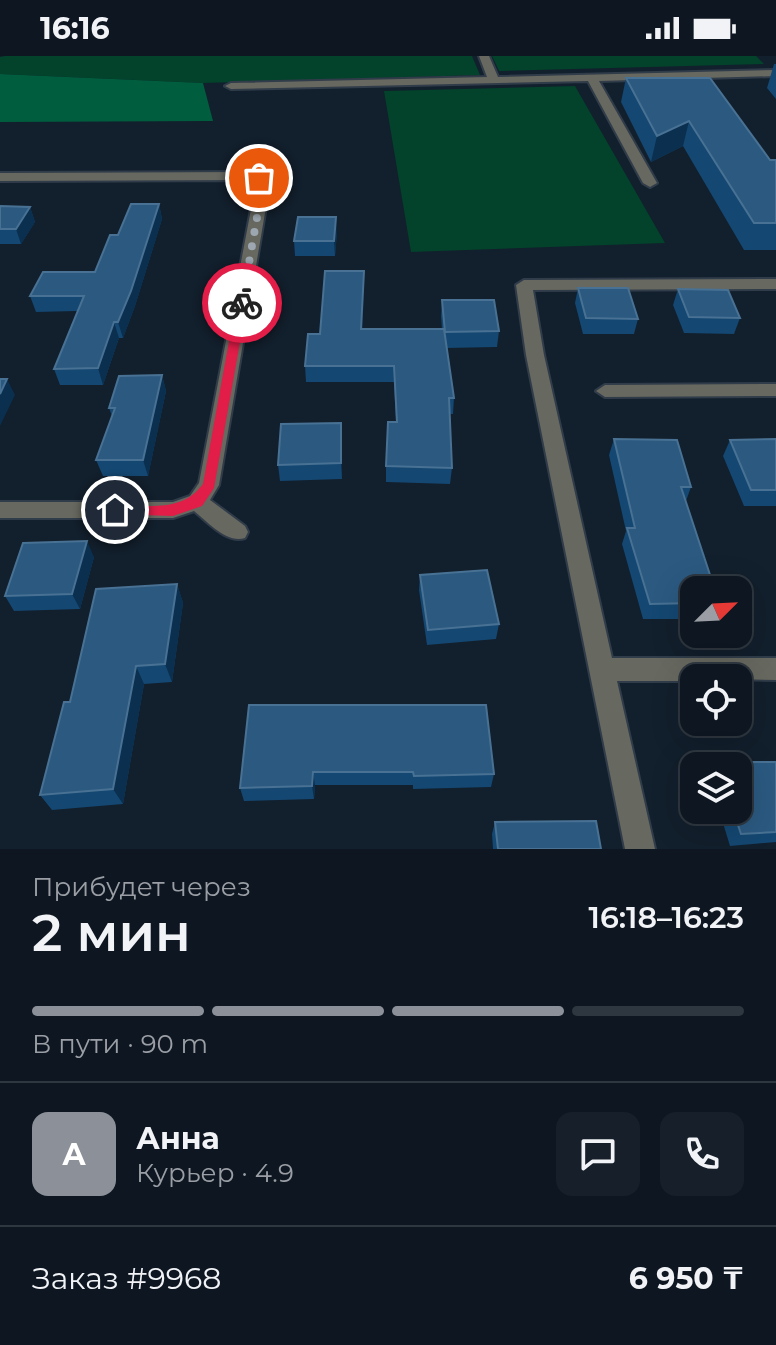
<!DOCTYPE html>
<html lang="ru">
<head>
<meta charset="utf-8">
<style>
  body { margin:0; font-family:Montserrat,sans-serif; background:#17202a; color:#f1f3f6; height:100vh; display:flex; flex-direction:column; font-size:30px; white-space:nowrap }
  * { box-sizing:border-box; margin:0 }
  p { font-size:26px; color:#9b9fa5 }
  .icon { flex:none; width:44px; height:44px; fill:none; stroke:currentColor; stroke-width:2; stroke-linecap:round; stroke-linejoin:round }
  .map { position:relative; height:793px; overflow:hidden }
  .details { display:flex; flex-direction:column; background:#0e1721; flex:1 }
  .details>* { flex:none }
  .needle { width:52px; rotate:66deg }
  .tools { position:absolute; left:680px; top:520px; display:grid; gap:16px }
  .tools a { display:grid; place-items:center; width:72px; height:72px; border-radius:16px; background:#0e1721; box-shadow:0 8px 32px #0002,0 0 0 2px #2e363f; font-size:40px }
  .pin { position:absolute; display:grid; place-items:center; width:68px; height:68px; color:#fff; margin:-34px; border:4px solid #fff; border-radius:50%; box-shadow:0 2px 8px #0007 }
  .courier { position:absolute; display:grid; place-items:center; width:80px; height:80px; margin:-40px; border:6px solid #e11d48; border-radius:50%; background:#fff; color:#222; box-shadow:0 2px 10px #0007 }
  .summary em { font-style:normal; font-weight:600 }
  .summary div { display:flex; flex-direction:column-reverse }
  .summary { display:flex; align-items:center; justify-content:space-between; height:136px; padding:0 32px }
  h1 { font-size:52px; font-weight:600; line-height:60px }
  .bar { display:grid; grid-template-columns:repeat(4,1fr); gap:12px 8px; align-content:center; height:96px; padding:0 32px }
  .bar i { height:10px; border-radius:6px; background:#2e363f }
  .bar .active { background:#8c9099 }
  .bar p { grid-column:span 4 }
  .line { display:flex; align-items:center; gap:20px; padding:0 32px; border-top:2px solid #2e363f }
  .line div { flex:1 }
  .round { display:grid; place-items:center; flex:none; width:84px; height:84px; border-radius:16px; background:#17202a }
  .status { display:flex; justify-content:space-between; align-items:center; height:56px; padding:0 40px; background:#0e1721; direction:ltr }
  .status svg { height:22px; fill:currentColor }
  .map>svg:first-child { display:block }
  .green { fill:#03422b }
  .forest { fill:#005e3e }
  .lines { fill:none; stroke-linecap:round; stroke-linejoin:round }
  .minor-casing { stroke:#303c49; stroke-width:4 }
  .minor { fill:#67685f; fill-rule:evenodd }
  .wall { fill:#144771 }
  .shaded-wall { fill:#0a2f4f }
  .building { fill:#2b5980; stroke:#487193; stroke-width:2 }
  .route { fill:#e11d48 }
  .done { stroke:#9ca7b1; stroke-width:8; stroke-dasharray:0 14.4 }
</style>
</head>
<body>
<div class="status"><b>16:16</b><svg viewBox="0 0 49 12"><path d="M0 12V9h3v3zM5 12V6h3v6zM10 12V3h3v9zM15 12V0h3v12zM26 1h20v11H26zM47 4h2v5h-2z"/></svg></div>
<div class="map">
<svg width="776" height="793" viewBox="0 0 776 793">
  <rect width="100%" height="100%" fill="#121f2c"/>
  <path class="green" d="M5,0H472L480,19L203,27L0,18V1Z
    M492,0H756L764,8L499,15Z
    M575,30L665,187L411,196L384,35Z"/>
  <path class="forest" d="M0,18L203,27L213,65L0,66Z"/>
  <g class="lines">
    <defs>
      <path id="minor" d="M479,0H489L498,21L776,14V20L599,25L657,127L650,131L643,127L588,25L231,33L225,30L231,27L487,21Z
        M250,116L264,119L270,127L219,429L210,444L245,470L248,476L245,482C227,488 208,466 194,455L173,462H0V446H173L190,440L199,427L256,127L250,124L0,125V117Z
        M776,223V233L533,234L544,299L612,602H776V624L694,622V625H617L655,793H625L526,299L516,229L524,224Z
        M776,328V340L605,341L596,335L605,329Z"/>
    </defs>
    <use href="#minor" class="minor-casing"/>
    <use href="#minor" class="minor"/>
  </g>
  <path class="wall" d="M774,8H776V43L767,32Z
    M626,22L770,104H776V194H744L683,90L651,106L621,46Z
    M159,148L162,163L135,250L123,282H119L103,329H60L54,313L77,255L36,256L30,240L95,216L118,179Z
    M0,150L30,151L35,166L21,188H0Z
    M337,176L335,200H295L294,185Z
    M364,215L362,273H442L441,260L442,244L499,275L497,291L447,292L454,342L453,358H450L452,412L450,428L386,426V410L396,366L394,326H306L305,310L320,278Z
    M578,232L638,263L634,278H583L575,247Z
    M678,233L740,262L734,278L684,277L673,249Z
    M162,319L166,335L148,420H103L96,404L112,360L109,352Z
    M342,383V423L280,425L278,409Z
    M614,383L691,431L686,445L694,534V563H643L622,488L626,475L609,399Z
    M776,383V450H744L723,400L730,384Z
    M94,501L80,553L14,555L5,540Z
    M420,519L499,568L496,583L427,589L419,534Z
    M177,528L183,547L172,626L144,628L123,748L52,754L40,739L70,646Z
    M249,649L494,718L491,731L413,733V729H315L314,743L244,745L240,732Z
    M717,706H776V786L730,790L719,754H738V710H715Z
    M495,766L601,793H493L492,778Z"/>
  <path class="shaded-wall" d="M689,65L683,90L651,106L657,80Z
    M159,148L162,163L135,250L123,282L118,266Z
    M30,151L35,166L21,188L16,173Z
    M336,161L337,176L335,200L334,185Z
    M364,215V230L362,289L361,273Z
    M114,266L119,282L103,329L98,312Z
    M162,319L166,335L148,420L143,404Z
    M7,323L15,339L0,370V338Z
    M341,367L342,383V423L341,407Z
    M87,485L94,501L80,553L72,538Z
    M177,528L183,547L172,626L165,608Z
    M136,610L144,628L123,748L113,733Z
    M313,716L315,729L314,743L312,730Z"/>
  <path class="building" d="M626,22H710L770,104H776V167H754L689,65L657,80Z
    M131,148H159L131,235L118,266H114L98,312L54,313L84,240H30L43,216H95L110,179H118Z
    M0,150L30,151L16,173H0Z
    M298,161H336L334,185H294Z
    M325,215H364L361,273H444L454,342H449L452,412L386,410L388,366H397L394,310H305L308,278H320Z
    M578,232H628L638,263L586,262Z
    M678,233L728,234L740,262L689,261Z
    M442,244H494L499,275L445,276Z
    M162,319L143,404H96L115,352H109L119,320Z
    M0,323H7L0,338Z
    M341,367V407L278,409L281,368Z
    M614,383L677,384L691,431H681L715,534H694V547L650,548L627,472H635Z
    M776,383V434H751L730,384Z
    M87,485L72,538L5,540L23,487Z
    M487,514L499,568L428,574L420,519Z
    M177,528L165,608L136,610L113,733L40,739L64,646H70L96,533Z
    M249,649H486L494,718L414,720L413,716H313L312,730L240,732Z
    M717,706H776V776L741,778L733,754H738V710H718Z
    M596,765L601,793H498L495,766Z"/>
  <path class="route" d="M242,244L247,247L214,432L202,450L173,460L110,458L108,454L115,449C148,449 182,457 203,428L236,247Z"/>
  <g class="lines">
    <path class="done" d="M242,247L263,127L259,122"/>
  </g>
</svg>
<div class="tools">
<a><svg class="needle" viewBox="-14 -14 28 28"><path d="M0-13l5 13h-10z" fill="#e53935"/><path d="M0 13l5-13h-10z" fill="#9b9fa5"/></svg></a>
<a><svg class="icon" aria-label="locate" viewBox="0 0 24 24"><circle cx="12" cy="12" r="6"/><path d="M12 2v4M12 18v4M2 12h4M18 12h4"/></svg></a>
<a><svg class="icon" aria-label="layers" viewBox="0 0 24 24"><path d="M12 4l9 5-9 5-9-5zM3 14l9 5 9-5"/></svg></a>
</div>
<div class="pin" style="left:259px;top:122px;background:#ea580c"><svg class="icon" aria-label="bag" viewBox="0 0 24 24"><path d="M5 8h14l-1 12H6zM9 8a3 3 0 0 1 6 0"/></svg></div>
<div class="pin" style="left:115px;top:454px;background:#1f2937"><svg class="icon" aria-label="home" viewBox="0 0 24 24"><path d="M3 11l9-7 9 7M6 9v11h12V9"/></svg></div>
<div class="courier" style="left:242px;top:247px"><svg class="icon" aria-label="bike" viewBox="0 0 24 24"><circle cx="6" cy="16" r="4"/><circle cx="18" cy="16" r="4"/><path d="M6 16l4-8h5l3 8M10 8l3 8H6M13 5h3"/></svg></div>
</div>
<section class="details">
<div class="summary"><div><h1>2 мин</h1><p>Прибудет через</p></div><em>16:18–16:23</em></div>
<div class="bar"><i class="active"></i><i class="active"></i><i class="active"></i><i></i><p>В пути · 90 m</p></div>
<div class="line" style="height:144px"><b class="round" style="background:#8c9099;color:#fff">А</b><div><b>Анна</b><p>Курьер · 4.9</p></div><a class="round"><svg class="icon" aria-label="chat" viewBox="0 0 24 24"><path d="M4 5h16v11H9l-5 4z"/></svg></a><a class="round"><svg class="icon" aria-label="phone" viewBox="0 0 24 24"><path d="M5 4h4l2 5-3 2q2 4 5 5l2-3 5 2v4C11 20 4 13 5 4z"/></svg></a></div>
<div class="line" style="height:104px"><div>Заказ #9968</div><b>6 950 ₸</b></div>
</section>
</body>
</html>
